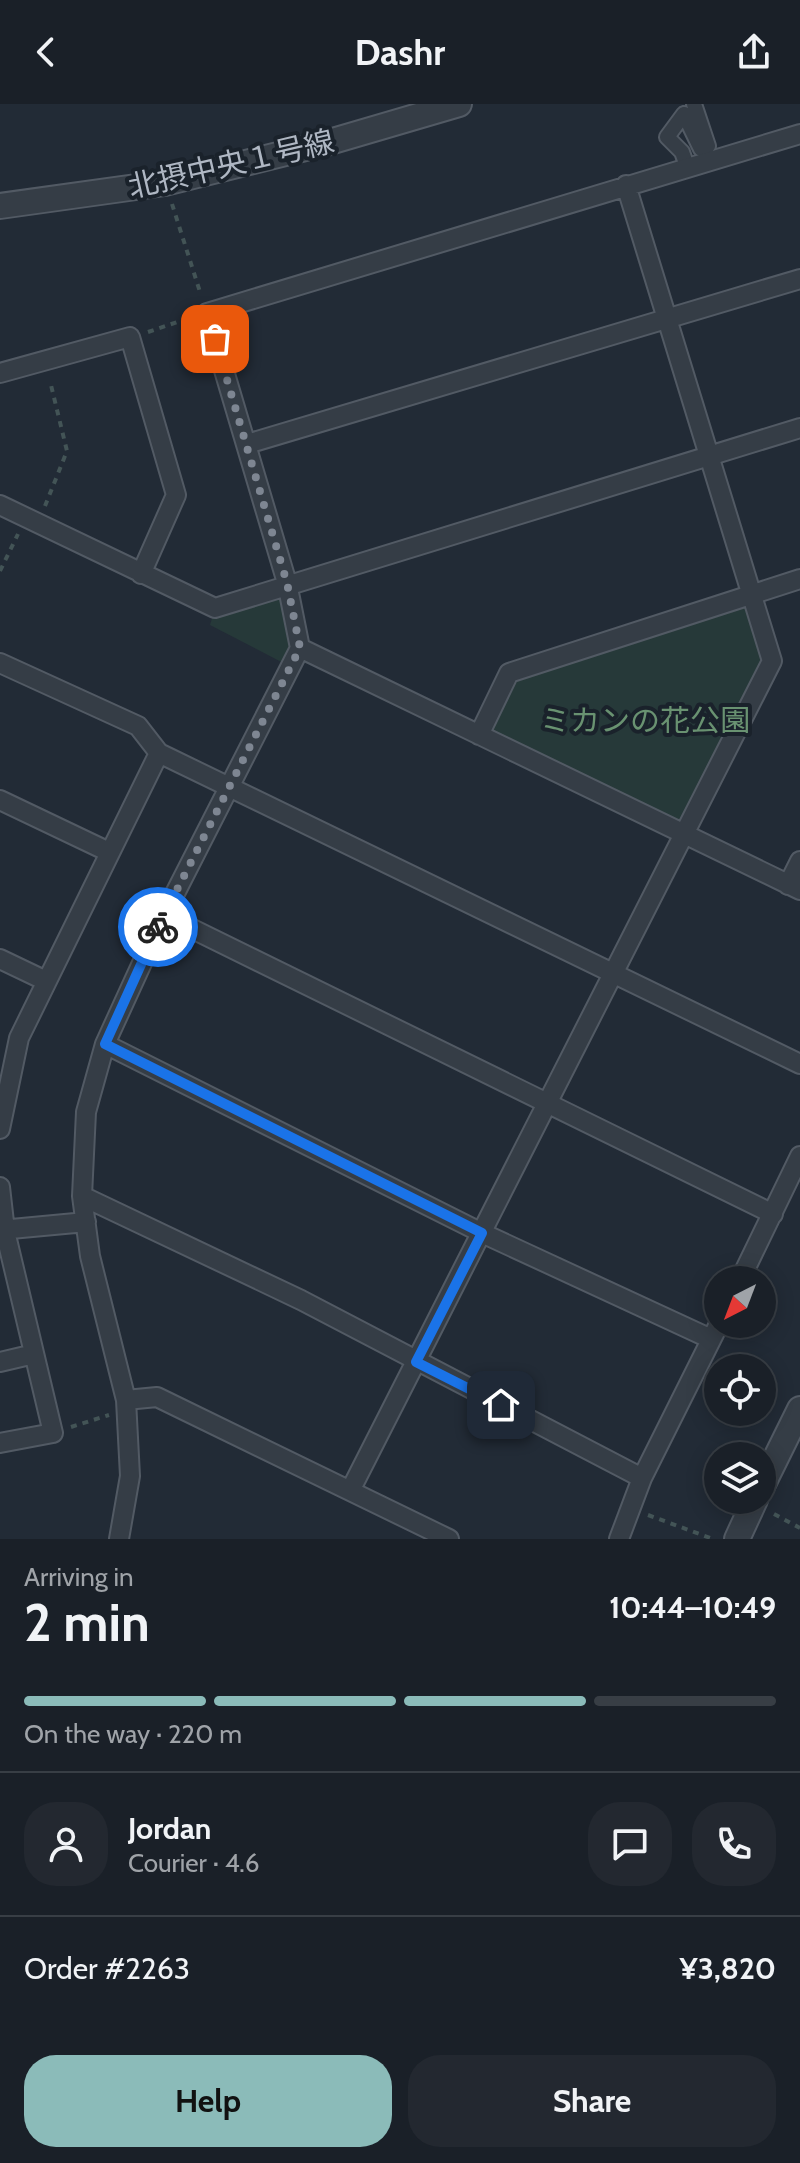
<!DOCTYPE html>
<html lang="en">
<head>
<meta charset="utf-8">
<style>
  body { margin:0; font-family:Cabin,"Noto Sans JP",sans-serif; background:#232830; color:#f1f3f6; height:100vh; display:flex; flex-direction:column; font-size:30px; white-space:nowrap }
  * { box-sizing:border-box; margin:0 }
  p { font-size:26px; color:#9fa3a8 }
  .icon { flex:none; width:44px; height:44px; fill:none; stroke:currentColor; stroke-width:2; stroke-linecap:round; stroke-linejoin:round }
  .map { position:relative; height:1435px; overflow:hidden }
  .details { display:flex; flex-direction:column; background:#1a2028; flex:1 }
  .details>* { flex:none }
  .needle { width:52px; rotate:222deg }
  .tools { position:absolute; left:704px; top:1162px; display:grid; gap:16px }
  .tools a { display:grid; place-items:center; width:72px; height:72px; border-radius:50%; background:#1a2028; box-shadow:0 4px 20px #0003,0 0 0 2px #383e45; font-size:40px }
  .pin { position:absolute; display:grid; place-items:center; width:68px; height:68px; color:#fff; margin:-34px; border-radius:16px; box-shadow:0 4px 12px #0006 }
  .courier { position:absolute; display:grid; place-items:center; width:80px; height:80px; margin:-40px; border:6px solid #1a73e8; border-radius:50%; background:#fff; color:#222; box-shadow:0 2px 10px #0007 }
  .summary em { font-style:normal; font-weight:700 }
  .summary div { display:flex; flex-direction:column-reverse }
  .summary { display:flex; align-items:center; justify-content:space-between; height:136px; padding:0 24px }
  h1 { font-size:52px; font-weight:700; line-height:60px }
  .bar { display:grid; grid-template-columns:repeat(4,1fr); gap:12px 8px; align-content:center; height:96px; padding:0 24px }
  .bar i { height:10px; border-radius:6px; background:#383e45 }
  .bar .active { background:#8bbbb9 }
  .bar p { grid-column:span 4 }
  .line { display:flex; align-items:center; gap:20px; padding:0 24px; border-top:2px solid #383e45 }
  .line div { flex:1 }
  .round { display:grid; place-items:center; flex:none; width:84px; height:84px; border-radius:32px; background:#232830 }
  .button { display:flex; gap:16px; margin-top:auto; padding:16px 24px }
  .button a { flex:1; height:92px; border-radius:32px; background:#8bbbb9; color:#111; font-size:32px; font-weight:700; line-height:92px; text-align:center }
  .button a+a { background:#232830; color:#f1f3f6 }
  header { display:flex; justify-content:space-between; align-items:center; height:104px; padding:0 24px; background:#1a2028; font-size:36px; font-weight:700 }
  .map>svg:first-child { display:block }
  .green { fill:#263939 }
  .lines { fill:none; stroke-linecap:round; stroke-linejoin:round }
  .pedestrian-casing { stroke:#525a64; stroke-width:18 }
  .minor-casing { stroke:#525a64; stroke-width:22 }
  .tertiary-casing { stroke:#525a64; stroke-width:28 }
  .path { stroke:#435456; stroke-width:4; stroke-dasharray:6 6; stroke-linecap:butt }
  .pedestrian { stroke:#353d46; stroke-width:14 }
  .minor { stroke:#353d46; stroke-width:18 }
  .tertiary { stroke:#353d46; stroke-width:24 }
  .done { stroke:#7e8692; stroke-width:8; stroke-dasharray:0 14.4 }
  .route { stroke:#1a73e8; stroke-width:10 }
  .labels { text-anchor:middle; dominant-baseline:central; stroke-width:8; stroke-linejoin:round; paint-order:stroke }
  .street-label { font-size:30px; fill:#afb7c3; stroke:#1a222b }
  .park-label { font-size:30px; fill:#699271; stroke:#1a222b }
</style>
</head>
<body>
<header><svg class="icon" aria-label="back" viewBox="0 0 24 24"><path d="M15 5l-7 7 7 7"/></svg>Dashr<svg class="icon" aria-label="share" viewBox="0 0 24 24"><path d="M12 15V3M7 8l5-5 5 5M5 13v7h14v-7"/></svg></header>
<div class="map">
<svg width="800" height="1435" viewBox="0 0 800 1435">
  <rect width="100%" height="100%" fill="#222b36"/>
  <path class="green" d="M287,479L300,544L291,563L210,521L215,504Z
    M752,491L772,557L685,729L479,631L509,569Z"/>
  <g class="lines">
    <defs>
      <path id="pedestrian" d="M687,62L682,48L667,33L684,10L701,45L708,42L694,0"/>
      <path id="minor" d="M0,269L130,233L176,391L141,470
        M247,340L800,175
        M0,401L215,504L800,324
        M300,544L800,786
        M0,559L138,622L159,649L800,960
        M479,631L509,569L800,475
        M0,696L109,748
        M788,781L800,757
        M164,811L773,1110
        M0,855L46,877
        M105,940L482,1129L711,1235
        M0,1025L19,934L159,649
        M0,1083L5,1127L53,1329L0,1339
        M82,1092L301,1196L642,1374
        M0,1126L86,1118
        M740,1176L800,1052
        M0,1258L34,1250
        M126,1296L157,1293L449,1435
        M351,1385L772,557L626,81
        M119,1435L130,1372L126,1296L90,1152L82,1092L86,1008L105,940L164,811L300,544L287,479L207,209L800,30
        M619,1435L642,1374L719,1220"/>
      <path id="tertiary" d="M0,102L165,79L326,39L459,0
        M762,1382L800,1305
        M737,1435L755,1396"/>
    </defs>
    <use href="#pedestrian" class="pedestrian-casing"/>
    <use href="#minor" class="minor-casing"/>
    <use href="#tertiary" class="tertiary-casing"/>
    <path class="path" d="M172,100L201,191
      M148,228L189,214
      M45,402L67,347L50,277
      M0,467L18,430
      M71,1323L109,1311
      M774,1410L800,1424
      M648,1411L713,1435"/>
    <use href="#pedestrian" class="pedestrian"/>
    <use href="#minor" class="minor"/>
    <use href="#tertiary" class="tertiary"/>
  </g>
  <g class="lines">
    <path class="done" d="M158,823L300,544L287,479L215,235"/>
    <path class="route" d="M158,823L105,940L482,1129L416,1258L501,1301"/>
  </g>
  <g class="labels">
    <g class="street-label">
      <text transform="translate(231 60) rotate(-13)">北摂中央１号線</text>
    </g>
    <g class="park-label">
      <text x="645" y="616">ミカンの花公園</text>
    </g>
  </g>
</svg>
<div class="tools">
<a><svg class="needle" viewBox="-14 -14 28 28"><path d="M0-13l5 13h-10z" fill="#e53935"/><path d="M0 13l5-13h-10z" fill="#9fa3a8"/></svg></a>
<a><svg class="icon" aria-label="locate" viewBox="0 0 24 24"><circle cx="12" cy="12" r="6"/><path d="M12 2v4M12 18v4M2 12h4M18 12h4"/></svg></a>
<a><svg class="icon" aria-label="layers" viewBox="0 0 24 24"><path d="M12 4l9 5-9 5-9-5zM3 14l9 5 9-5"/></svg></a>
</div>
<div class="pin" style="left:215px;top:235px;background:#ea580c"><svg class="icon" aria-label="bag" viewBox="0 0 24 24"><path d="M5 8h14l-1 12H6zM9 8a3 3 0 0 1 6 0"/></svg></div>
<div class="pin" style="left:501px;top:1301px;background:#1f2937"><svg class="icon" aria-label="home" viewBox="0 0 24 24"><path d="M3 11l9-7 9 7M6 9v11h12V9"/></svg></div>
<div class="courier" style="left:158px;top:823px"><svg class="icon" aria-label="bike" viewBox="0 0 24 24"><circle cx="6" cy="16" r="4"/><circle cx="18" cy="16" r="4"/><path d="M6 16l4-8h5l3 8M10 8l3 8H6M13 5h3"/></svg></div>
</div>
<section class="details">
<div class="summary"><div><h1>2 min</h1><p>Arriving in</p></div><em>10:44–10:49</em></div>
<div class="bar"><i class="active"></i><i class="active"></i><i class="active"></i><i></i><p>On the way · 220 m</p></div>
<div class="line" style="height:144px"><a class="round"><svg class="icon" aria-label="person" viewBox="0 0 24 24"><circle cx="12" cy="8" r="4"/><path d="M4 21q1-7 8-7t8 7"/></svg></a><div><b>Jordan</b><p>Courier · 4.6</p></div><a class="round"><svg class="icon" aria-label="chat" viewBox="0 0 24 24"><path d="M4 5h16v11H9l-5 4z"/></svg></a><a class="round"><svg class="icon" aria-label="phone" viewBox="0 0 24 24"><path d="M5 4h4l2 5-3 2q2 4 5 5l2-3 5 2v4C11 20 4 13 5 4z"/></svg></a></div>
<div class="line" style="height:104px"><div>Order #2263</div><b>¥3,820</b></div>
<div class="button"><a>Help</a><a>Share</a></div>
</section>
</body>
</html>
